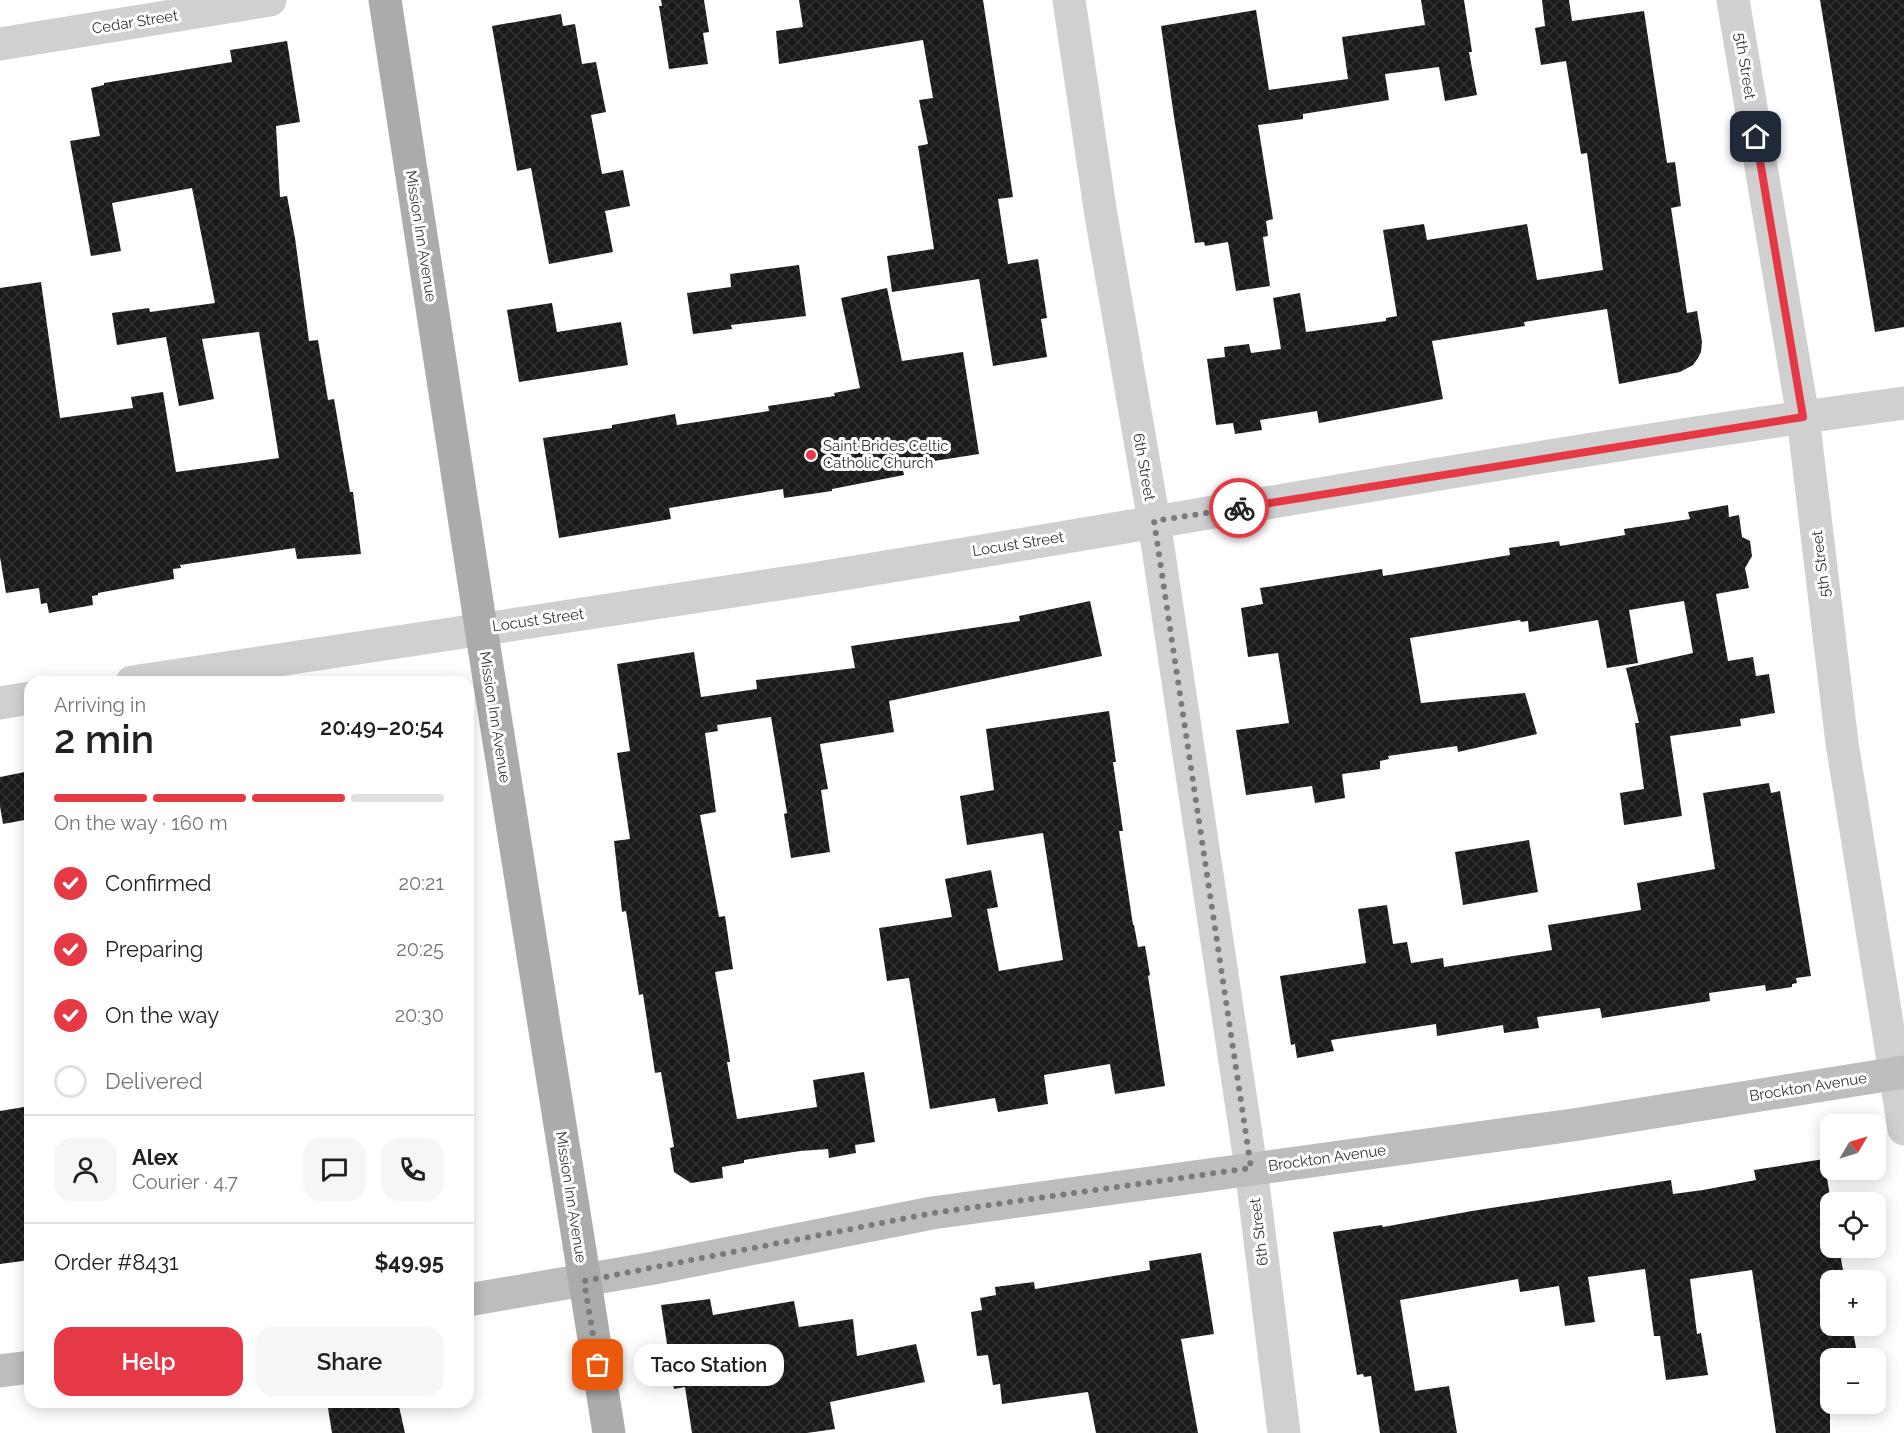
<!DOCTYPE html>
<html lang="en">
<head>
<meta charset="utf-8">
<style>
  body { margin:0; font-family:Raleway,sans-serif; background:#f6f6f6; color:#202124; height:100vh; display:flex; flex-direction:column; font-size:22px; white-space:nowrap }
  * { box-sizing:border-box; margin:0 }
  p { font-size:20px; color:#757577 }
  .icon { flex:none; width:33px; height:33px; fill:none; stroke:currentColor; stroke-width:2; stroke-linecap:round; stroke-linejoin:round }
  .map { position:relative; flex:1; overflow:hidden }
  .panel { position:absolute; left:24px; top:676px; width:450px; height:732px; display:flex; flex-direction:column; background:#fff; border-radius:18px; box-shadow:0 3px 15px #0003 }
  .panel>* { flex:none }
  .needle { width:39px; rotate:52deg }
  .buttons { position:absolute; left:1820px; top:1114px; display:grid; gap:12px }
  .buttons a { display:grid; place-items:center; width:66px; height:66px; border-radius:12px; background:#fff; box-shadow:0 3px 15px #0003; font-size:30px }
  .pin { position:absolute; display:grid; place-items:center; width:51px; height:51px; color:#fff; margin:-26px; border-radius:12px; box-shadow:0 3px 9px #0006 }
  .courier { position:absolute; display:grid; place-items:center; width:60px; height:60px; margin:-30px; border:4px solid #e63946; border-radius:50%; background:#fff; color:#222; box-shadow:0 2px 8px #0007 }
  .bubble { position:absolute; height:42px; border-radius:18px; background:#fff; box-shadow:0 3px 15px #0003; font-size:20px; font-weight:600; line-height:42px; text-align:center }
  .summary em { font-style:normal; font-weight:600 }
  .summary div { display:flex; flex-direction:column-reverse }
  .summary { display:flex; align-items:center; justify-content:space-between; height:102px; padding:0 30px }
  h1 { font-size:39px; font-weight:600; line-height:45px }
  .bar { display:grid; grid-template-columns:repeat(4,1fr); gap:9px 6px; align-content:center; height:72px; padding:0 30px }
  .bar i { height:8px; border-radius:4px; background:#e0e0e0 }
  .bar .selected { background:#e63946 }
  .bar p { grid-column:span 4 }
  .line { display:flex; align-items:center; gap:15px; padding:0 30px; border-top:2px solid #e0e0e0 }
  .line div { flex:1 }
  .round { display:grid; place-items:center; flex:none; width:63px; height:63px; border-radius:18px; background:#f6f6f6 }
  ol { padding:0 30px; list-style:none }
  li { display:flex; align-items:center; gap:18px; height:66px }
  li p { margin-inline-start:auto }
  li .icon { padding:6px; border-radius:50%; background:#e63946; color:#fff; stroke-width:4 }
  li:last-child { color:#757577 }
  li i { width:33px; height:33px; border:3px solid #e0e0e0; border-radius:50% }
  .primary-button { display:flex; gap:12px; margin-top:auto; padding:12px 30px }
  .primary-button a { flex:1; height:69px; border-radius:18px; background:#e63946; color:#fff; font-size:24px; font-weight:600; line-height:69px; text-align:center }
  .primary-button a+a { background:#f6f6f6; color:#202124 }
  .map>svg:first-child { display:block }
  .building { fill:url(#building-cross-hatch) }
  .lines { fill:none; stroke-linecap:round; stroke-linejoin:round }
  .street { stroke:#d0d0d0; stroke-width:33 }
  .secondary { stroke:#bdbdbd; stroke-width:33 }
  .primary { stroke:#ababab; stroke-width:33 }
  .done { stroke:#7a7a7a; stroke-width:6; stroke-dasharray:0 10.8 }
  .route { stroke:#e63946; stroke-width:8 }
  .poi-dot { fill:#e63946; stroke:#fff; stroke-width:2 }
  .labels { text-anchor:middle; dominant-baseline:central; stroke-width:6; stroke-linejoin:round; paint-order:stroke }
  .street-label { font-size:15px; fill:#333; stroke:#fff }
  .poi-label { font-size:15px; fill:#333; stroke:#fff; text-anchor:start }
</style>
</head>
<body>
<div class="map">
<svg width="1904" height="1433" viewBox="0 0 1904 1433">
  <defs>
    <pattern id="building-cross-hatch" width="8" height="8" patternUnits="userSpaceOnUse" patternTransform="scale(1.5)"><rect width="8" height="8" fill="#1a1a1a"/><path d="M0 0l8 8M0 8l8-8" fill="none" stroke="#333"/></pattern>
  </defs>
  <rect width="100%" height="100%" fill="#fff"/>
  <path class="building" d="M661,0H704L709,32L703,33L708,64L669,69L659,6H662Z
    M799,0H983L1013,197L998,199L1008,264L1038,259L1047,318L1041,319L1047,357L993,366L979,279L892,292L887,256L934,249L918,146L928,144L919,100L933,98L923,40L779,64L776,31L803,27Z
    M1421,0H1464L1472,52H1469L1477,95L1445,101L1439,67L1385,74L1389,100L1303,114V119L1258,125L1273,219L1266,221L1268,236L1263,237L1270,286L1236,291L1228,242L1205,246L1204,242L1195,243L1174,117L1161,26L1256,10L1269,90L1348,79L1342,37L1425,25Z
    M1542,0H1569L1572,21L1644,11L1667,163L1675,162L1681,206L1671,208L1687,313L1697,311L1702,342L1701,352L1698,358L1693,365L1680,372L1619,384L1607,309L1524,322L1525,326L1432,341L1443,399L1319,423L1317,411L1260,420L1262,430L1235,434L1233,423L1216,425L1207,359L1225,357L1224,347L1249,344L1251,353L1281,349L1273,298L1300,293L1306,332L1386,321V318L1397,316L1383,230L1424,224L1427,240L1527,224L1537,280L1603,270L1587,153L1581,154L1566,61L1541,65L1535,28L1545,26Z
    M1820,0H1904V327L1875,332Z
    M561,14L563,26L575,24L582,64L596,62L606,112L591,115L602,174L623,170L630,206L605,211L613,252L549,264L531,168L517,171L492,26Z
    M287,41L300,122L276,126L280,197L287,196L295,238L309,341L318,340L328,400L334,399L350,492H353L361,554L297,559L295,548L180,565L181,568L173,569L174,579L98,593V595L92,596L93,605L49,613L47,603L41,604L39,588L6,593L0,557V288L41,282L60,418L133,408L131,397L163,392L176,472L279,458L259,332L202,339L214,399L179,406L166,337L117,345L112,313L149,308L150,312L215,303L192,188L112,203L121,251L91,256L70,141L100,136L91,88L104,85V83L232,62L230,50Z
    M799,265L806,316L731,325L732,329L693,334L687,293L731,287L730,274Z
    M887,288L902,361L963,352L979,454L902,466L904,475L832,489V491L784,498L783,489L669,508L671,519L559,538L543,438L612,428V425L675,414L677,425L769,411L768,406L835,396L834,393L860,388L841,298Z
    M552,303L557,332L621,322L628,365L519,382L507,310Z
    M1728,505L1729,517L1739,515L1742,537L1750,541L1752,556L1745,568L1749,588L1716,594L1728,661L1753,657L1756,676L1769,674L1775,713L1740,719L1741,726L1670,736L1682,816L1624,825L1620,793L1644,789L1635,723H1639L1626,668L1693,653L1684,601L1629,610L1638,663L1607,668L1598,620L1529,632L1528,621L1521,622L1520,620L1410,638L1421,703L1525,693L1537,734L1458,752L1457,746L1388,756L1389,759L1380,761V769L1342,774L1345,798L1315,803L1312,786L1246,795L1236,730L1289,723L1278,653L1248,657L1241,608L1263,604L1260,588L1382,569L1383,576L1510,555L1509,548L1559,541L1560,546L1625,535L1624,529L1690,519L1688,512Z
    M1090,601L1102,656L889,701L894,732L820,744L828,789L821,790L830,852L791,858L784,814L787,813L771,717L717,725L718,731L705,733L716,812L700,815L719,917L725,916L733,969L715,972L728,1047L730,1062H727L737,1119L817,1107L813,1080L864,1072L875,1142L855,1145L856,1153L829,1158L828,1149L800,1151L744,1160V1163L722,1167L723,1178L691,1183L674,1172L670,1148L674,1147L661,1072L655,1073L643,994L639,995L626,911L622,912L614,841L630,839L617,753L630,751L617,664L694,652L701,697L757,689L756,680L855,668L851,646L1020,621L1019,616Z
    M1109,711L1116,762H1113L1123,831H1119L1133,925H1134L1138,947L1145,946L1150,975L1148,976L1165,1086L1115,1094L1110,1064L1044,1075L1048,1104L998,1112L995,1098L930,1109L909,978L887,981L879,928L952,917L945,879L991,870L998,907L987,909L999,971L1063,960L1043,833L967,845L960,796L994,790L986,729Z
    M30,771V819L3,824L0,806V777Z
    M1769,783L1771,793L1780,791L1811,976L1796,978L1797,983L1792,984V987L1766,991L1765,985L1709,993L1710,1001L1602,1018L1600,1008L1537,1017L1539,1028L1504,1033L1503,1025L1437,1036L1436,1024L1331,1040L1334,1051L1297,1058L1295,1044L1291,1045L1280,976L1366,963L1358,909L1387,905L1393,944L1407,942L1411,963L1443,958L1444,967L1552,950L1548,925L1641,910L1637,883L1715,869L1703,793Z
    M1529,840L1538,892L1463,905L1455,852Z
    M30,1106V1260L0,1264V1111Z
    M1824,1159L1831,1203L1830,1248H1839L1845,1281H1830V1326H1852L1858,1359H1830V1433H1776L1752,1270L1690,1279L1697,1334L1701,1333L1708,1375L1666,1380L1660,1336H1654L1645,1269L1588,1277L1595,1322L1565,1326L1559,1286L1520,1292L1518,1279L1400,1300L1415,1391L1449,1386L1457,1433H1380L1371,1376L1364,1377L1363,1374L1357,1375L1333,1232L1382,1225L1383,1227L1472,1211L1671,1180L1673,1194L1703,1190L1756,1180L1754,1170Z
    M1201,1253L1214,1334L1181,1339L1198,1433H1096L1088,1392L1002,1404L1000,1384L993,1385L988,1355L977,1356L971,1312L982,1310L980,1298L996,1295L995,1287L1034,1282L1035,1289L1150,1270L1149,1261Z
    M710,1299L713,1315L794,1301L799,1327L853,1319L857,1356L916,1344L925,1382L830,1402L835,1429L807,1433H692L685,1387L674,1389L661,1305Z
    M327,1402H398L405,1433H332Z"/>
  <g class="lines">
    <path class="street" d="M1069,0L1101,215L1154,521L1251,1168L1284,1433
      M1733,0L1803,417L1842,743L1904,1129
      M0,44L270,0
      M132,682C360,647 590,614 818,578C1180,520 1541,452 1904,403
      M0,703L30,698"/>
    <path class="secondary" d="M468,1300L654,1268L932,1213L1573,1125L1904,1072
      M0,1371L30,1367"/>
    <path class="primary" d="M385,0L481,628L609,1433"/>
  </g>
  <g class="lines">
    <path class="done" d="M598,1365L584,1281L933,1213L1251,1168L1154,521L1239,508"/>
    <path class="route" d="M1239,508L1803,417L1756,137"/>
  </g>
  <circle class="poi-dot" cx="811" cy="455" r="6"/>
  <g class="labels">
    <g class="street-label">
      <text transform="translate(135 22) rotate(-9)">Cedar Street</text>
      <text transform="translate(1745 66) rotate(81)">5th Street</text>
      <text transform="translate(421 236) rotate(81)">Mission Inn Avenue</text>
      <text transform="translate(1144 467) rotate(80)">6th Street</text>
      <text transform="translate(1018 544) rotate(-9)">Locust Street</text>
      <text transform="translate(1821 564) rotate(-97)">5th Street</text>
      <text transform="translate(538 620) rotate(-8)">Locust Street</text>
      <text transform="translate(495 717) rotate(81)">Mission Inn Avenue</text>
      <text transform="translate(1808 1087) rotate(-9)">Brockton Avenue</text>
      <text transform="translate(1327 1158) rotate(-8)">Brockton Avenue</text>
      <text transform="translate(571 1197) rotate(81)">Mission Inn Avenue</text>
      <text transform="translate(1259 1232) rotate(-97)">6th Street</text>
    </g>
    <g class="poi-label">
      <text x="823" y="446">Saint Brides Celtic<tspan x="823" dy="17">Catholic Church</tspan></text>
    </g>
  </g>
</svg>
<div class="buttons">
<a><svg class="needle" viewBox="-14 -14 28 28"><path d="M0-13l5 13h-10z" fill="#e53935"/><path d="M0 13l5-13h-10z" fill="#757577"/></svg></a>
<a><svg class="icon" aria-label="locate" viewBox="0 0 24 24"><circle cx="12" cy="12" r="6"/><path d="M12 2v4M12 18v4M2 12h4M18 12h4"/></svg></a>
<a>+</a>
<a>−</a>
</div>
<div class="pin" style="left:598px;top:1365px;background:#ea580c"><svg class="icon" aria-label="bag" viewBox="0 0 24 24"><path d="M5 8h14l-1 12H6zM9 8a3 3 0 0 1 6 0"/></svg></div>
<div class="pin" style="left:1756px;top:137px;background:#1f2937"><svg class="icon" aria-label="home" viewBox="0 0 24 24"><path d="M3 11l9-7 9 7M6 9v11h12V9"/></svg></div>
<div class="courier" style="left:1239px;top:508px"><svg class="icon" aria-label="bike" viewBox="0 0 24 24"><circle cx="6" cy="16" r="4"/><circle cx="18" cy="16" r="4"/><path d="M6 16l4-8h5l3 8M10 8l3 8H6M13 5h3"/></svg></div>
<div class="bubble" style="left:634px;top:1344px;width:150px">Taco Station</div>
<section class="panel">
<div class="summary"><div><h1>2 min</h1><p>Arriving in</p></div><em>20:49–20:54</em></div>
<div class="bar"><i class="selected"></i><i class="selected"></i><i class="selected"></i><i></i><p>On the way · 160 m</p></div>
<ol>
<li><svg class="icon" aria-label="check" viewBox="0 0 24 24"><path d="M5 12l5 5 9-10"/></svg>Confirmed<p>20:21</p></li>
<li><svg class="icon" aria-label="check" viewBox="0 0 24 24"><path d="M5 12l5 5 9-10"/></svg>Preparing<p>20:25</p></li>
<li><svg class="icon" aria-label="check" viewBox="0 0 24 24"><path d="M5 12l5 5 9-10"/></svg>On the way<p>20:30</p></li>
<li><i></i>Delivered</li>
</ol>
<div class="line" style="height:108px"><a class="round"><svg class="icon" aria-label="person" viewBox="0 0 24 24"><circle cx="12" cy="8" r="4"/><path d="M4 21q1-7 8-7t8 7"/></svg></a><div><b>Alex</b><p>Courier · 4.7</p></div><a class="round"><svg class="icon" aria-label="chat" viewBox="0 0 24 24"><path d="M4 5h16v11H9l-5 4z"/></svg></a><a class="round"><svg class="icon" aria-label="phone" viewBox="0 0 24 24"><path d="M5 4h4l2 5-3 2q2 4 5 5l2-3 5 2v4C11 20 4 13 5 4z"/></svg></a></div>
<div class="line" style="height:78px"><div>Order #8431</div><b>$49.95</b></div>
<div class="primary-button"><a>Help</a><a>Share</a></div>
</section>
</div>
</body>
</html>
